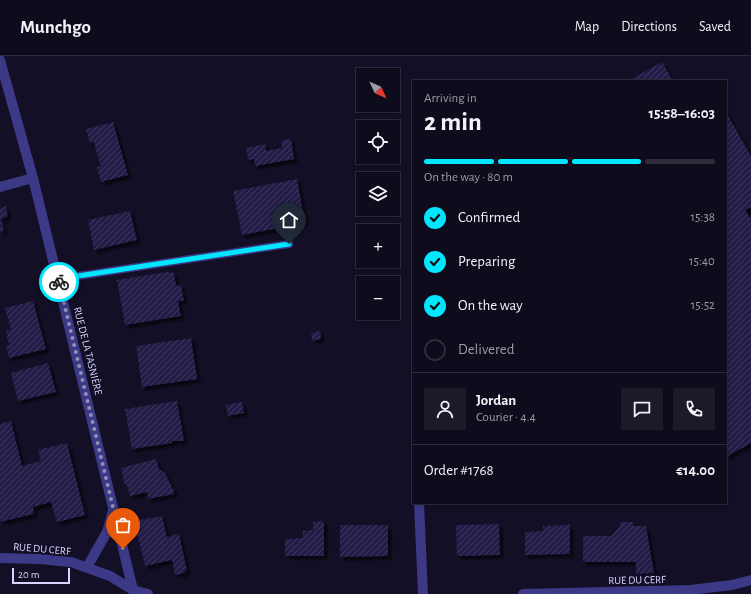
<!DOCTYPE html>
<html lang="en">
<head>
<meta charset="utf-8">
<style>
  body { margin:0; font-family:"Alegreya Sans",sans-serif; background:#1c1929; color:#f1f3f6; height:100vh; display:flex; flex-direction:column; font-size:15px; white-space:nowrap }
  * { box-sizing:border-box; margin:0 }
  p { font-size:13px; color:#9b9ba3 }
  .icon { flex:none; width:22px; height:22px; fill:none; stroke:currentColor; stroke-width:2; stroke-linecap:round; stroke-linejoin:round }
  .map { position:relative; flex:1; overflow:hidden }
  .details { position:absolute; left:412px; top:24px; width:315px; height:424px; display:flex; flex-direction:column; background:#0e0b1c; border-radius:0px; box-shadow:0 2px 6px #0003,0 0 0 1px #2e2b3b }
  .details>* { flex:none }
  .needle { width:26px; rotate:134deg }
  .tools { position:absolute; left:356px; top:12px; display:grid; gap:8px }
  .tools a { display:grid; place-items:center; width:44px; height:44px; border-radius:0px; background:#0e0b1c; box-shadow:0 2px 6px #0003,0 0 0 1px #2e2b3b; font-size:20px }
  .scale { position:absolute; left:12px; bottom:10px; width:58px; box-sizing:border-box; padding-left:4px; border:2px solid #d9d4ff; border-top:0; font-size:11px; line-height:14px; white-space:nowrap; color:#d9d4ff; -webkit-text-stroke:3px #130f26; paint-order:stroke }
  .pin { position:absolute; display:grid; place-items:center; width:34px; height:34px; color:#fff; margin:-41px -17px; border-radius:50% 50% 50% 0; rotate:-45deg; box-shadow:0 0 4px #0007 }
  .pin .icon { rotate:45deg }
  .courier { position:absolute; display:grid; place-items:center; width:40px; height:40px; margin:-20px; border:3px solid #00e7ff; border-radius:50%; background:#fff; color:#222; box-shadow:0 1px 5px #0007 }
  .head em { font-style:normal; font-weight:700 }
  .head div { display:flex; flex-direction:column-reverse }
  .head { display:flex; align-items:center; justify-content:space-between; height:68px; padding:0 12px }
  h1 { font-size:26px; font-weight:700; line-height:30px }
  .bar { display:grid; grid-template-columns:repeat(4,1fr); gap:6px 4px; align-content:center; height:48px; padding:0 12px }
  .bar i { height:5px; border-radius:3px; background:#2e2b3b }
  .bar .current { background:#00e7ff }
  .bar p { grid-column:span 4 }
  .line { display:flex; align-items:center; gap:10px; padding:0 12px; border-top:1px solid #2e2b3b }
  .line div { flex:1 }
  .round { display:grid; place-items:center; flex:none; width:42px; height:42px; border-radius:0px; background:#1c1929 }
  ol { padding:0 12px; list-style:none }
  li { display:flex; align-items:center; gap:12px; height:44px }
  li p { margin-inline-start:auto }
  li .icon { padding:4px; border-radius:50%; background:#00e7ff; color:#111; stroke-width:4 }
  li:last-child { color:#9b9ba3 }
  li i { width:22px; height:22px; border:2px solid #2e2b3b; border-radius:50% }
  header { display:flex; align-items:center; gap:24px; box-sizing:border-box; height:56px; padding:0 20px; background:#0e0b1c; border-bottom:1px solid #2e2b3b }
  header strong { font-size:19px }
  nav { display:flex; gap:22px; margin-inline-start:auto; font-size:14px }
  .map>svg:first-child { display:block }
  .building { fill:url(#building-hatch); filter:url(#shadow) }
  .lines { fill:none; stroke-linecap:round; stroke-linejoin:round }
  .service { stroke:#3c3986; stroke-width:8 }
  .minor { stroke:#3c3986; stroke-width:10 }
  .done { stroke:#948fb3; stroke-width:4; stroke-dasharray:0 7.2 }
  .route { stroke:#00e7ff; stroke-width:5 }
  .labels { text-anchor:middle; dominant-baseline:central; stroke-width:4; stroke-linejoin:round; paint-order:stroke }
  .street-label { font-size:11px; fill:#d9d4ff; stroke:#130f26 }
</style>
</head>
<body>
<header>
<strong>Munchgo</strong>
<nav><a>Map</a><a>Directions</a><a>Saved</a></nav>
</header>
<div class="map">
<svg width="751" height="538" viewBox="0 0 751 538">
  <defs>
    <pattern id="building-hatch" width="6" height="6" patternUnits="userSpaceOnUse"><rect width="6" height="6" fill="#231b47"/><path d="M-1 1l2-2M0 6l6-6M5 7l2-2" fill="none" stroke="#423b63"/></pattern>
    <filter id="shadow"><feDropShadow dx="3.5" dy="3.5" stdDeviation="1" flood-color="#0009"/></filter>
  </defs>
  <rect width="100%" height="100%" fill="#130f26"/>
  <path class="building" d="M662,6L673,25H628Z
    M726,56L751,100V151L745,154L751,163V387L726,401Z
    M113,66L128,119L101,126L97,111L101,110L97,98L94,86L90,87L86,73Z
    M291,83L294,103L255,110L254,103L248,104L246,92L265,88L266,95L282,92L281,85Z
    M297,123L305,167L242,179L233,135Z
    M6,150L8,160L1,163L4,175L0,176V152Z
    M130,155L137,184L94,194L88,164Z
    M167,216L174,217L176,230L181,229L184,245H178L181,260L125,269L117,224Z
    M33,245L46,293L9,302L6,290L9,289L6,275L11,273L5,252Z
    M320,275L321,283L312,285L311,277Z
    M191,282L197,323L142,331L136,290Z
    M48,307L56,336L18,345L11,317Z
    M177,345L184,385H172V387L132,393L125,353Z
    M242,346L244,357L228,360L226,349Z
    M11,365L22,410L41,405L38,394L67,387L85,459L57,466L51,446L33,451L34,458L0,466V368Z
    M156,403L159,413L165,417L174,435V438L148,443L147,436L130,440L127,429H125L121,412Z
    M162,460L167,481L179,478L187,514L184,515L185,517L175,519L172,504L145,510L134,465Z
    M324,465V500H285V483L303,482V475L313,474V466Z
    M620,466H633V470H646L654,517L636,518V506H583V480H611L620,470Z
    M499,468L500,499L457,500L456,469Z
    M340,469H388V500L340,501Z
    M570,469V498L525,499V476L543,475V470Z"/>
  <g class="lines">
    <path class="service" d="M58,223L289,188"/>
    <path class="minor" d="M0,4L33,122L134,538
      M0,131L33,122
      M419,447L423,538
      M0,502L39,503L71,506L110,520L133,534L148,538
      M87,511L107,476L113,454
      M523,538L690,534L732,529L751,524"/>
  </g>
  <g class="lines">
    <path class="done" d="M59,226L123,493"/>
    <path class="route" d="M59,226L58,223L289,188"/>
  </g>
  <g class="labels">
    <g class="street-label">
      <text transform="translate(88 295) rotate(76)">RUE DE LA TASNIÈRE</text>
      <text transform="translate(42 493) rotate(5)">RUE DU CERF</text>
      <text transform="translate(637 524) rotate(-1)">RUE DU CERF</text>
    </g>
  </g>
</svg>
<div class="tools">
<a><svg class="needle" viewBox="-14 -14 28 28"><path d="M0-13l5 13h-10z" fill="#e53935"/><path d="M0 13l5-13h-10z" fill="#9b9ba3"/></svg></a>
<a><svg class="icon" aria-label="locate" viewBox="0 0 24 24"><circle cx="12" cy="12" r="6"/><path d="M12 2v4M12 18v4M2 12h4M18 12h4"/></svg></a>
<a><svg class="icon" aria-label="layers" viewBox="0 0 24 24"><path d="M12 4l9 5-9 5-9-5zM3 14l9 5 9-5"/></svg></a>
<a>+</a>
<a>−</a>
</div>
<div class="scale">20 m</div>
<div class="pin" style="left:123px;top:493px;background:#ea580c"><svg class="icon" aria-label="bag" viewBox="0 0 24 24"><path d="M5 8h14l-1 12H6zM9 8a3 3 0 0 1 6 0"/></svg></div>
<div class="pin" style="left:289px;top:188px;background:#1f2937"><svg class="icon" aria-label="home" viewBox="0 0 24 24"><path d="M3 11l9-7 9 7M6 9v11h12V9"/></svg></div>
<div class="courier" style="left:59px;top:226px"><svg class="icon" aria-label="bike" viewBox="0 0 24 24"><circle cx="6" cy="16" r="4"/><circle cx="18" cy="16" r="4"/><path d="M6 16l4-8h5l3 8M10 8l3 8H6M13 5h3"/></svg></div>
<section class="details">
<div class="head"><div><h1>2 min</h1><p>Arriving in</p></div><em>15:58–16:03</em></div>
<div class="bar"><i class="current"></i><i class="current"></i><i class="current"></i><i></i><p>On the way · 80 m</p></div>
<ol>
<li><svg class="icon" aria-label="check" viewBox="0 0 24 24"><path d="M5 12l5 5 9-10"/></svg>Confirmed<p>15:38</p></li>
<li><svg class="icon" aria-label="check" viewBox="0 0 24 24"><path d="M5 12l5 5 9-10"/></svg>Preparing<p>15:40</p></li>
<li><svg class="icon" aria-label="check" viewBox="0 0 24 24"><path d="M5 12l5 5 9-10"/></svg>On the way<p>15:52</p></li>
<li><i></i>Delivered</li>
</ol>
<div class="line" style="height:72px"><a class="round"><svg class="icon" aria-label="person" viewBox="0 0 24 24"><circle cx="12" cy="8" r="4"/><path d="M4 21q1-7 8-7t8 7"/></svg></a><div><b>Jordan</b><p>Courier · 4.4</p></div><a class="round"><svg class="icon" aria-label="chat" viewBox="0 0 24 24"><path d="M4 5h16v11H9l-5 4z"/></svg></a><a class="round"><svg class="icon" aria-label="phone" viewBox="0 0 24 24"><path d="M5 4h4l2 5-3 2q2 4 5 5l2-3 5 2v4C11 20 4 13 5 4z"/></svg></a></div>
<div class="line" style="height:52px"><div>Order #1768</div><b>€14.00</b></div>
</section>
</div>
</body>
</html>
